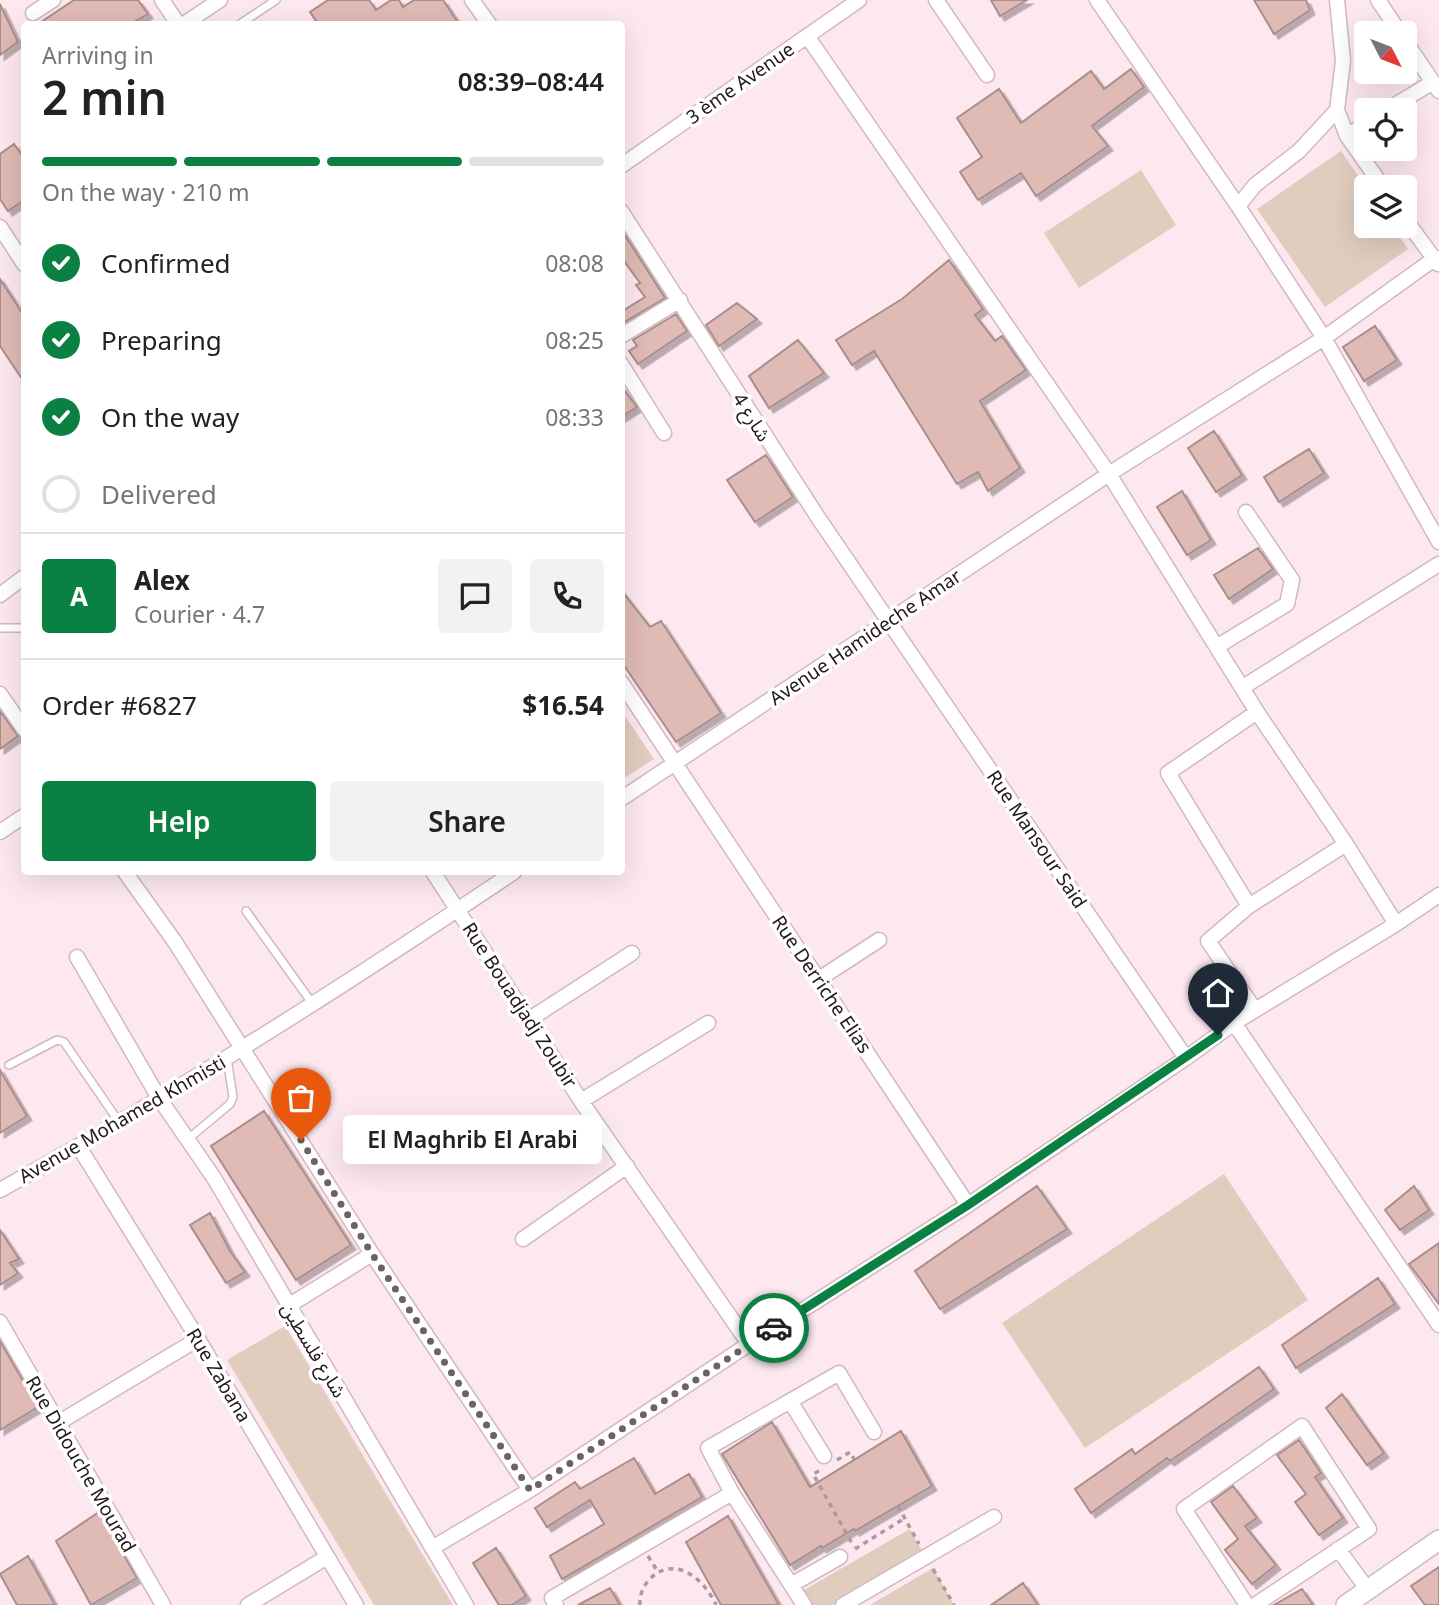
<!DOCTYPE html>
<html lang="en">
<head>
<meta charset="utf-8">
<style>
  body { margin:0; font-family:"Noto Sans","Noto Sans Arabic",sans-serif; background:#f2f2f2; color:#222; height:100vh; display:flex; flex-direction:column; font-size:26px; white-space:nowrap }
  * { box-sizing:border-box; margin:0 }
  p { font-size:23px; color:#767676 }
  .icon { flex:none; width:38px; height:38px; fill:none; stroke:currentColor; stroke-width:2; stroke-linecap:round; stroke-linejoin:round }
  .map { position:relative; flex:1; overflow:hidden }
  .details { position:absolute; left:21px; top:21px; width:604px; height:854px; display:flex; flex-direction:column; background:#fff; border-radius:7px; box-shadow:0 7px 28px #0002 }
  .details>* { flex:none }
  .needle { width:46px; rotate:132deg }
  .tools { position:absolute; left:1354px; top:21px; display:grid; gap:14px }
  .tools a { display:grid; place-items:center; width:63px; height:63px; border-radius:7px; background:#fff; box-shadow:0 7px 28px #0002; font-size:35px }
  .pin { position:absolute; display:grid; place-items:center; width:60px; height:60px; color:#fff; margin:-72px -30px; border-radius:50% 50% 50% 0; rotate:-45deg; box-shadow:0 0 7px #0007 }
  .pin .icon { rotate:45deg }
  .courier { position:absolute; display:grid; place-items:center; width:70px; height:70px; margin:-35px; border:5px solid #0b8043; border-radius:50%; background:#fff; color:#222; box-shadow:0 2px 9px #0007 }
  .bubble { position:absolute; height:49px; border-radius:7px; background:#fff; box-shadow:0 7px 28px #0002; font-size:23px; font-weight:600; line-height:49px; text-align:center }
  .summary em { font-style:normal; font-weight:600 }
  .summary div { display:flex; flex-direction:column-reverse }
  .summary { display:flex; align-items:center; justify-content:space-between; height:119px; padding:0 21px }
  h1 { font-size:46px; font-weight:600; line-height:52px }
  .bar { display:grid; grid-template-columns:repeat(4,1fr); gap:10px 7px; align-content:center; height:84px; padding:0 21px }
  .bar i { height:9px; border-radius:5px; background:#e0e0e0 }
  .bar .on { background:#0b8043 }
  .bar p { grid-column:span 4 }
  .line { display:flex; align-items:center; gap:18px; padding:0 21px; border-top:2px solid #e0e0e0 }
  .line div { flex:1 }
  .round { display:grid; place-items:center; flex:none; width:74px; height:74px; border-radius:7px; background:#f2f2f2 }
  ol { padding:0 21px; list-style:none }
  li { display:flex; align-items:center; gap:21px; height:77px }
  li p { margin-inline-start:auto }
  li .icon { padding:7px; border-radius:50%; background:#0b8043; color:#fff; stroke-width:4 }
  li:last-child { color:#767676 }
  li i { width:38px; height:38px; border:4px solid #e0e0e0; border-radius:50% }
  .primary-button { display:flex; gap:14px; margin-top:auto; padding:14px 21px }
  .primary-button a { flex:1; height:80px; border-radius:7px; background:#0b8043; color:#fff; font-size:28px; font-weight:600; line-height:80px; text-align:center }
  .primary-button a+a { background:#f2f2f2; color:#222 }
  .map>svg:first-child { display:block }
  .green { fill:#e0cdbe }
  .building { fill:#e0bab4; stroke:#a98f8b; stroke-width:2; filter:url(#shadow) }
  .lines { fill:none; stroke-linecap:round; stroke-linejoin:round }
  .lane-casing { stroke:#d1b8c1; stroke-width:10 }
  .street-casing { stroke:#d1b8c1; stroke-width:17 }
  .secondary-casing { stroke:#d1b8c1; stroke-width:22 }
  .path { stroke:#ab9aa0; stroke-width:3.5; stroke-dasharray:5 5; stroke-linecap:butt }
  .lane { stroke:#fff; stroke-width:7 }
  .street { stroke:#fff; stroke-width:14 }
  .secondary { stroke:#fff; stroke-width:19 }
  .done { stroke:#6e6165; stroke-width:7; stroke-dasharray:0 12.6 }
  .route { stroke:#0b8043; stroke-width:9 }
  .labels { text-anchor:middle; dominant-baseline:central; stroke-width:7; stroke-linejoin:round; paint-order:stroke }
  .street-label { font-size:19px; fill:#21181b; stroke:#fff }
</style>
</head>
<body>
<div class="map">
<svg width="1439" height="1605" viewBox="0 0 1439 1605">
  <defs>
    <filter id="shadow"><feDropShadow dx="4.5" dy="4.5" stdDeviation="0" flood-color="#0004"/></filter>
  </defs>
  <rect width="100%" height="100%" fill="#fde8ef"/>
  <path class="green" d="M1341,151L1367,189V226H1392L1408,249L1325,307L1257,209Z
    M1141,170L1176,225L1079,288L1044,233Z
    M621,710L654,759L621,780Z
    M1224,1174L1308,1300L1085,1448L1002,1323Z
    M285,1326L453,1605H374L227,1360Z
    M910,1529L926,1558L843,1605H804L797,1594Z
    M933,1568L954,1605H870Z"/>
  <path class="building" d="M74,0H138L148,14L130,24H38Z
    M328,0H369L376,10L391,0H399L403,7L414,0H443L459,24H318L310,12Z
    M991,0H1027L1000,16Z
    M1254,0H1306L1310,10L1274,34Z
    M0,4L18,42L0,55Z
    M1131,69L1144,87L1092,126L1108,146L1036,196L1021,173L978,200L960,172L982,157L957,118L999,89L1021,123L1091,71L1104,89Z
    M14,144L24,158V200L8,211L0,199V154Z
    M621,229L665,298L623,323L621,312L645,297L636,285L640,283L621,257Z
    M949,260L983,309L975,315L995,341L1002,336L1026,370L980,401L1020,468L988,491L978,472L957,484L874,351L852,365L836,340L902,299Z
    M0,279L24,316V382L0,346Z
    M737,303L757,319L719,346L706,325Z
    M676,314L687,331L638,364L629,351L637,346L633,340Z
    M1375,326L1397,360L1364,381L1343,347Z
    M798,340L824,373L769,408L749,376Z
    M621,386L637,407L621,417Z
    M1214,431L1242,475L1216,492L1188,448Z
    M1309,449L1324,473L1279,502L1264,477Z
    M766,455L793,497L755,522L727,480Z
    M1182,491L1211,540L1187,555L1157,507Z
    M1258,548L1273,569L1229,599L1214,575Z
    M621,590L650,627L661,621L721,713L676,742L621,661Z
    M0,711L18,736L0,749Z
    M0,1070L27,1116L0,1133Z
    M264,1111L351,1245L296,1280L211,1146Z
    M1037,1186L1067,1229L940,1309L915,1271Z
    M1414,1186L1429,1210L1400,1230L1385,1210Z
    M210,1213L230,1251L245,1272L226,1283L190,1225Z
    M0,1230L19,1259L10,1263L18,1273L0,1285Z
    M1439,1243V1304L1409,1264Z
    M1378,1278L1395,1304L1296,1368L1282,1345Z
    M0,1341L38,1407L0,1430Z
    M1259,1367L1274,1389L1170,1461L1167,1458L1091,1513L1075,1489L1132,1449L1135,1454Z
    M1342,1394L1384,1453L1367,1465L1326,1408Z
    M772,1422L810,1487L901,1431L932,1486L855,1531L854,1529L822,1548L821,1546L790,1565L722,1454Z
    M1299,1440L1321,1473L1315,1477L1343,1518L1319,1535L1295,1502L1306,1494L1277,1455Z
    M634,1458L655,1494L689,1474L702,1497L562,1579L550,1556L604,1524L590,1500L547,1527L535,1508L575,1482L580,1489Z
    M1233,1486L1257,1518L1245,1526L1276,1565L1252,1584L1225,1550L1238,1539L1211,1502Z
    M99,1512L137,1578L91,1605L56,1541Z
    M728,1516L779,1605H721L686,1542Z
    M496,1548L526,1596L512,1605H499L473,1563Z
    M28,1556L55,1605H17L0,1574Z
    M1439,1567V1605H1425L1411,1586Z
    M1023,1583L1038,1605H991Z
    M610,1588L620,1605H578Z
    M1302,1589L1313,1605H1274Z"/>
  <g class="lines">
    <defs>
      <path id="lane" d="M240,24L276,0
        M0,628H24
        M246,911L312,1003
        M9,1065L57,1040L64,1042L119,1122
        M188,1139L230,1104L233,1097L227,1058"/>
      <path id="street" d="M162,0L178,24
        M472,0L489,24
        M936,0L987,75
        M1097,0L1238,206L1324,338L1439,542
        M1378,0L1400,33
        M33,13L53,0
        M184,24L220,0
        M807,36L1109,474L1257,712L1346,844L1396,924
        M1405,41L1439,91
        M1337,110L1347,136L1383,187
        M1387,110L1433,82
        M1347,136L1367,123
        M621,166L859,0
        M1238,206L1255,185L1299,151L1337,110L1343,61L1337,0
        M621,211L817,516L1186,1058
        M1405,219L1438,264
        M0,227L24,264
        M621,336L680,300
        M621,364L664,433
        M0,595L24,577
        M1218,646L1287,604L1292,580L1246,512
        M621,682L968,1205
        M1243,687L1439,564
        M0,694L24,729
        M621,799L1109,474L1324,338L1434,259L1439,258
        M0,832L24,816
        M125,872L175,942L372,1254L530,1490
        M433,872L581,1101L749,1344
        M1249,906L1168,773L1257,712
        M77,957L159,1098L214,1178L466,1605
        M819,979L879,940
        M1255,1010L1208,941L1249,906L1346,844
        M530,1019L632,953
        M1234,1023L1439,1325
        M581,1101L708,1023
        M79,1147L198,1339L356,1605
        M0,1190C177,1093 347,984 514,872
        M523,1239L627,1166
        M288,1306L372,1254
        M0,1322L163,1605
        M790,1401L824,1456
        M58,1423L198,1339
        M432,1548L530,1490L749,1344L968,1205L1186,1058L1234,1023L1396,924L1439,895
        M1338,1549L1368,1590
        M791,1585L840,1557
        M248,1605L327,1557
        M556,1605L552,1598L732,1493
        M804,1605L732,1493L708,1448L839,1373L874,1432
        M843,1605L994,1517
        M1247,1605L1184,1509L1302,1426L1369,1529L1255,1605"/>
      <path id="secondary" d="M1346,1605L1439,1540"/>
    </defs>
    <use href="#lane" class="lane-casing"/>
    <use href="#street" class="street-casing"/>
    <use href="#secondary" class="secondary-casing"/>
    <path class="path" d="M837,1460L850,1452L854,1459
      M819,1471L813,1474L854,1547
      M898,1506L919,1544
      M855,1549L905,1518
      M648,1556L658,1572
      M933,1569L954,1605
      M640,1605C638,1585 659,1563 681,1570C697,1575 709,1590 716,1605"/>
    <use href="#lane" class="lane"/>
    <use href="#street" class="street"/>
    <use href="#secondary" class="secondary"/>
  </g>
  <g class="lines">
    <path class="done" d="M301,1140L372,1254L530,1490L774,1328"/>
    <path class="route" d="M774,1328L968,1205L1218,1035"/>
  </g>
  <g class="labels">
    <g class="street-label">
      <text transform="translate(740 83) rotate(-35)">3 ème Avenue</text>
      <text transform="translate(752 417) rotate(58)">شارع 4</text>
      <text transform="translate(865 637) rotate(-34)">Avenue Hamideche Amar</text>
      <text transform="translate(1037 839) rotate(56)">Rue Mansour Said</text>
      <text transform="translate(822 984) rotate(56)">Rue Derriche Elias</text>
      <text transform="translate(520 1005) rotate(57)">Rue Bouadjadj Zoubir</text>
      <text transform="translate(122 1119) rotate(-30)">Avenue Mohamed Khmisti</text>
      <text transform="translate(314 1350) rotate(59)">شارع فلسطين</text>
      <text transform="translate(219 1375) rotate(59)">Rue Zabana</text>
      <text transform="translate(81 1464) rotate(60)">Rue Didouche Mourad</text>
    </g>
  </g>
</svg>
<div class="tools">
<a><svg class="needle" viewBox="-14 -14 28 28"><path d="M0-13l5 13h-10z" fill="#e53935"/><path d="M0 13l5-13h-10z" fill="#767676"/></svg></a>
<a><svg class="icon" aria-label="locate" viewBox="0 0 24 24"><circle cx="12" cy="12" r="6"/><path d="M12 2v4M12 18v4M2 12h4M18 12h4"/></svg></a>
<a><svg class="icon" aria-label="layers" viewBox="0 0 24 24"><path d="M12 4l9 5-9 5-9-5zM3 14l9 5 9-5"/></svg></a>
</div>
<div class="pin" style="left:301px;top:1140px;background:#ea580c"><svg class="icon" aria-label="bag" viewBox="0 0 24 24"><path d="M5 8h14l-1 12H6zM9 8a3 3 0 0 1 6 0"/></svg></div>
<div class="pin" style="left:1218px;top:1035px;background:#1f2937"><svg class="icon" aria-label="home" viewBox="0 0 24 24"><path d="M3 11l9-7 9 7M6 9v11h12V9"/></svg></div>
<div class="courier" style="left:774px;top:1328px"><svg class="icon" aria-label="car" viewBox="0 0 24 24"><path d="M5 17H2v-5l4-1 3-4h7l3 4 3 1v5h-3M9 17h6M6 11h13"/><circle cx="7" cy="17" r="2"/><circle cx="17" cy="17" r="2"/></svg></div>
<div class="bubble" style="left:343px;top:1115px;width:259px">El Maghrib El Arabi</div>
<section class="details">
<div class="summary"><div><h1>2 min</h1><p>Arriving in</p></div><em>08:39–08:44</em></div>
<div class="bar"><i class="on"></i><i class="on"></i><i class="on"></i><i></i><p>On the way · 210 m</p></div>
<ol>
<li><svg class="icon" aria-label="check" viewBox="0 0 24 24"><path d="M5 12l5 5 9-10"/></svg>Confirmed<p>08:08</p></li>
<li><svg class="icon" aria-label="check" viewBox="0 0 24 24"><path d="M5 12l5 5 9-10"/></svg>Preparing<p>08:25</p></li>
<li><svg class="icon" aria-label="check" viewBox="0 0 24 24"><path d="M5 12l5 5 9-10"/></svg>On the way<p>08:33</p></li>
<li><i></i>Delivered</li>
</ol>
<div class="line" style="height:126px"><b class="round" style="background:#0b8043;color:#fff">A</b><div><b>Alex</b><p>Courier · 4.7</p></div><a class="round"><svg class="icon" aria-label="chat" viewBox="0 0 24 24"><path d="M4 5h16v11H9l-5 4z"/></svg></a><a class="round"><svg class="icon" aria-label="phone" viewBox="0 0 24 24"><path d="M5 4h4l2 5-3 2q2 4 5 5l2-3 5 2v4C11 20 4 13 5 4z"/></svg></a></div>
<div class="line" style="height:91px"><div>Order #6827</div><b>$16.54</b></div>
<div class="primary-button"><a>Help</a><a>Share</a></div>
</section>
</div>
</body>
</html>
